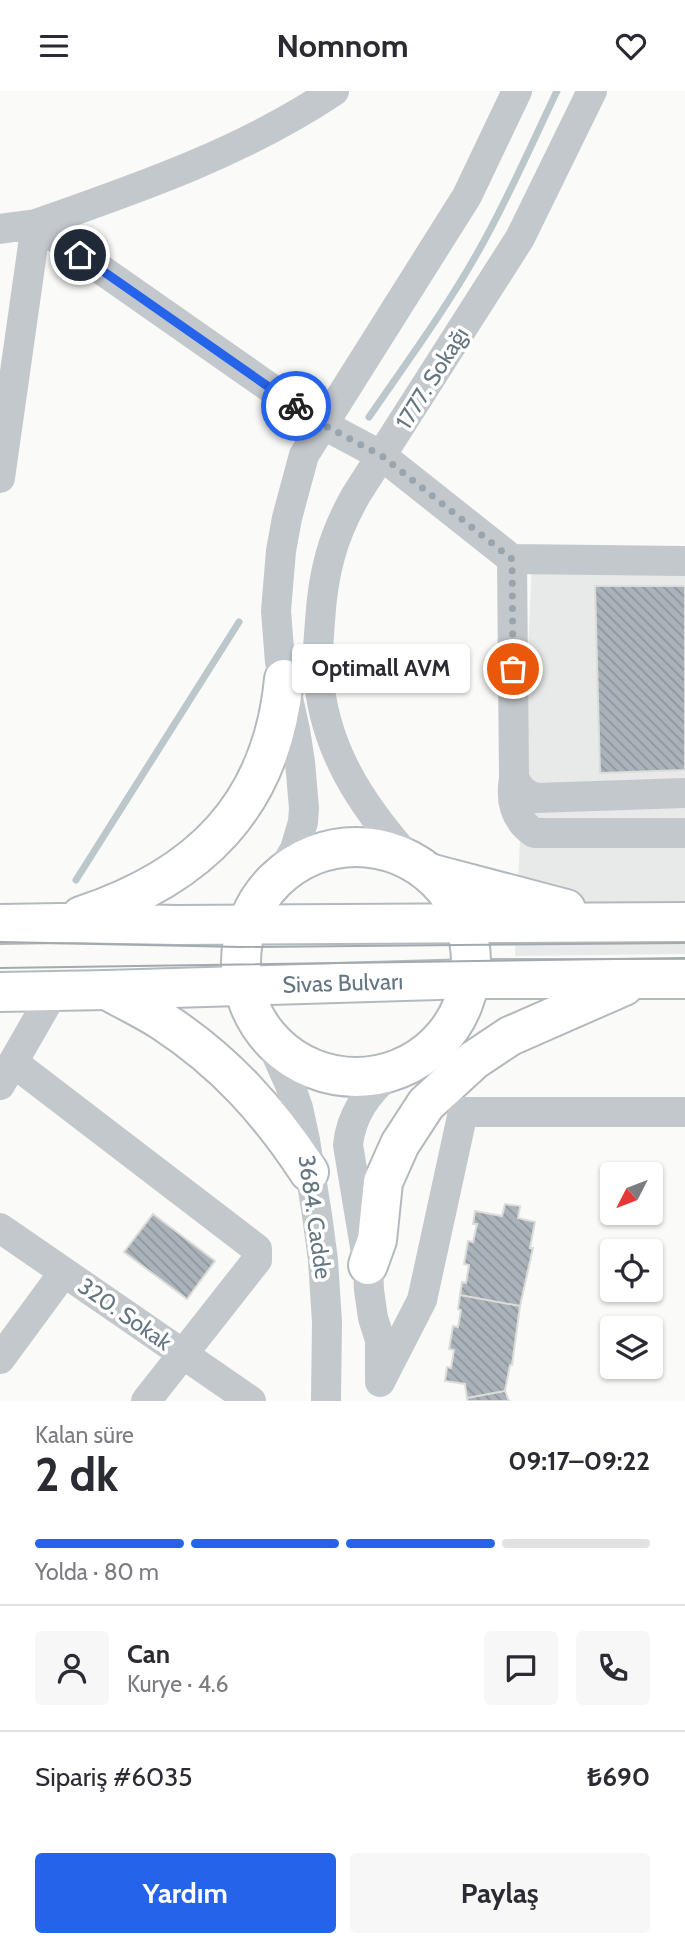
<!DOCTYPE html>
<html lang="tr">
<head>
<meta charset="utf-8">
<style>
  body { margin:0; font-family:Cabin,sans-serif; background:#f7f7f7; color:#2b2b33; height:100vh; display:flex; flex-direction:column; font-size:26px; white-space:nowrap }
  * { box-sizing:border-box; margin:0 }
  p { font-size:23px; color:#7c7c81 }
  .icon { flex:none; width:38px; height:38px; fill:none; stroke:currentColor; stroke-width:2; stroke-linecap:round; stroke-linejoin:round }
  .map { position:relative; height:1310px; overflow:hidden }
  .details { display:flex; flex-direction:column; background:#fff; flex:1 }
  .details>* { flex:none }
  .needle { width:46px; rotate:228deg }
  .fabs { position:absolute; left:600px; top:1071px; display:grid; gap:14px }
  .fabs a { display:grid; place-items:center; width:63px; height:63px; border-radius:7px; background:#fff; box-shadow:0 2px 5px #0004; font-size:35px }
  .pin { position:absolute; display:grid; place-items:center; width:60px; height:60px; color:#fff; margin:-30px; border:4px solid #fff; border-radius:50%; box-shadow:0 2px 7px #0007 }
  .courier { position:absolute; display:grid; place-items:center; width:70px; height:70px; margin:-35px; border:5px solid #2563eb; border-radius:50%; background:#fff; color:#222; box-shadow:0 2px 9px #0007 }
  .bubble { position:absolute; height:49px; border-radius:7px; background:#fff; box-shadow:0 2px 5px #0004; font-size:23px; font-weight:700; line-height:49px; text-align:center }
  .summary em { font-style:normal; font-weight:700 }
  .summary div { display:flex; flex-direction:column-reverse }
  .summary { display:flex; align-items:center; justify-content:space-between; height:119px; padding:0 35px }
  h1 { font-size:46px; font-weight:700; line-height:52px }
  .bar { display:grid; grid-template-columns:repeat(4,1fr); gap:10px 7px; align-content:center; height:84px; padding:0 35px }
  .bar i { height:9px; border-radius:5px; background:#e1e1e2 }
  .bar .on { background:#2563eb }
  .bar p { grid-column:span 4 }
  .line { display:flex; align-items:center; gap:18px; padding:0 35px; border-top:2px solid #e1e1e2 }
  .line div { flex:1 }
  .round { display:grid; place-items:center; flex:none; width:74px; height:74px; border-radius:7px; background:#f7f7f7 }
  .cta { display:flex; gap:14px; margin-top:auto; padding:14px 35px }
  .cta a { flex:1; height:80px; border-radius:7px; background:#2563eb; color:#fff; font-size:28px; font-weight:700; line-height:80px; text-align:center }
  .cta a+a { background:#f7f7f7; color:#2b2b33 }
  header { display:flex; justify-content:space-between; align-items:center; height:91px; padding:0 35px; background:#fff; font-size:32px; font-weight:700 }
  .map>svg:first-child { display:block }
  .built { fill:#e8e9e9 }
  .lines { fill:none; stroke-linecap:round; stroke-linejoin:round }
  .stream { stroke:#bbc7cb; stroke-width:7 }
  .building { fill:url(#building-back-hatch); stroke:#dcdcda; stroke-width:2 }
  .highway-casing { stroke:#b4b9bd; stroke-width:42 }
  .minor { stroke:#c3c8cc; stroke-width:30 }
  .highway { stroke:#fff; stroke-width:38 }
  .tram { stroke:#a2aab0; stroke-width:2 }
  .done { stroke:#99a4ac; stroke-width:7; stroke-dasharray:0 12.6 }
  .route { stroke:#2563eb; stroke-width:9 }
  .labels { text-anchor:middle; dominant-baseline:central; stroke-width:7; stroke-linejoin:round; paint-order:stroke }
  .street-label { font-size:23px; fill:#657683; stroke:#fff }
</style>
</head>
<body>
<header><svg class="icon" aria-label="menu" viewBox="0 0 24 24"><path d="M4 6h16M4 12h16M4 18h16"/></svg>Nomnom<svg class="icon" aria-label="heart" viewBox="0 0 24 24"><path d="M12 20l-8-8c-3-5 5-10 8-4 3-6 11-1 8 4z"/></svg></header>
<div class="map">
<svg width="685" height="1310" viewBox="0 0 685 1310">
  <defs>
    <pattern id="building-back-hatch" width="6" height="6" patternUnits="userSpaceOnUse" patternTransform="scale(1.75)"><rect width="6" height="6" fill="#aab3b9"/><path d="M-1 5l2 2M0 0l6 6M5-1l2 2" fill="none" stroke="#8e969c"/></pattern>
  </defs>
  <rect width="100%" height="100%" fill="#fafaf8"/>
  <path class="built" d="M532,467L685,469V863L515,865Z"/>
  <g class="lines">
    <path class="stream" d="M369,326C409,268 451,211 484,150C511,101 533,50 557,0
      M76,789L239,531"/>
  </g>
  <path class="building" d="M595,495H685V679L600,682Z
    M505,1113L520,1115L518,1127L535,1131L530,1157H533L520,1215L460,1204L462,1191L466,1192L469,1174L464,1173L468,1150L473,1151L477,1133H473L475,1120L502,1125Z
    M153,1123L215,1170L187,1208L124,1161Z
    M460,1204L520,1215L512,1274H510L505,1300L467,1307L465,1293L445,1290L447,1276L451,1277L454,1259L449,1258L453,1235L458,1236L461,1219L458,1218Z
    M505,1300L509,1310H468L467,1307Z"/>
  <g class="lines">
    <defs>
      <g id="highway">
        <circle cx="356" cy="871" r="115"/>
        <path d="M429,782L566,818"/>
        <path d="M81,825C199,786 272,715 284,588"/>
        <path d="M0,833L61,832L179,834L685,831"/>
        <path d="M107,899C126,910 146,919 164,931C225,971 269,1020 309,1081"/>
        <path id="s1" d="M0,901L107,899L471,888H685"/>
        <path d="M368,1174L377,1149L383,1091L400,1053L426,1013L474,969L510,945L624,895"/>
      </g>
    </defs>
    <use href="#highway" class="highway-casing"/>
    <path class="minor" d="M0,138L36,133L322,333L382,365L512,468L685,470
      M0,387L36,133C139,97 243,61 334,0
      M512,468L514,687C519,698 525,703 536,707L685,702
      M514,687C510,710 514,728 534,742H685
      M411,770C361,714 322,656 318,578C317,562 319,546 320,530C323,482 332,446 356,404L520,147L592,0
      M280,784L295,758L303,731L304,717L300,671L295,639L280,571L276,520L281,460L287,427L304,364L467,105L517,0
      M270,949L290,994L298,1017L305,1049L317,1124L323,1169L327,1231L326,1310
      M14,972L257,1158V1169L146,1310
      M0,994L54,900
      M0,1137L251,1310
      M0,1268L64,1181
      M380,1285V1249L373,1227L369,1199L368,1174L348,1054C351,1023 368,1000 392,981
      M380,1291L422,1209L463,1021H685"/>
    <use href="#highway" class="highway"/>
    <path class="tram" d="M0,851L241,856L685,852
      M0,877L685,867"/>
  </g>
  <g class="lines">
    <path class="done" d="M296,315L322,333L382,365L512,468L513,578"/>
    <path class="route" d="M80,164L296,315"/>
  </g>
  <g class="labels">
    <g class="street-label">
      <text transform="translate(432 287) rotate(-58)">1777. Sokağı</text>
      <text stroke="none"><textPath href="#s1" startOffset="343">Sivas Bulvarı</textPath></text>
      <text transform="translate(315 1126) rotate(82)">3684. Cadde</text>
      <text transform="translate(125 1223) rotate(35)">320. Sokak</text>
    </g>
  </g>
</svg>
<div class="fabs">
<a><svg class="needle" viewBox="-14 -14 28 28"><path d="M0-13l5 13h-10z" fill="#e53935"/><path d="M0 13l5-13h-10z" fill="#7c7c81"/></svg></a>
<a><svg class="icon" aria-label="locate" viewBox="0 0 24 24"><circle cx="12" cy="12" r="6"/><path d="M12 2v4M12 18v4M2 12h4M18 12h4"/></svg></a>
<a><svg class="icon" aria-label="layers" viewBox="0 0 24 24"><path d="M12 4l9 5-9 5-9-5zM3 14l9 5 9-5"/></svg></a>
</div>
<div class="pin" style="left:513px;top:578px;background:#ea580c"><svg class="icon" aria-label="bag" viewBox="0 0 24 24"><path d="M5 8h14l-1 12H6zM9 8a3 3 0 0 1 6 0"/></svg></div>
<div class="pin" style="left:80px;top:164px;background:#1f2937"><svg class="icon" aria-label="home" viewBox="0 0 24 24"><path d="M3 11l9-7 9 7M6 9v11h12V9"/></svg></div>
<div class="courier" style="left:296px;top:315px"><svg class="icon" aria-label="bike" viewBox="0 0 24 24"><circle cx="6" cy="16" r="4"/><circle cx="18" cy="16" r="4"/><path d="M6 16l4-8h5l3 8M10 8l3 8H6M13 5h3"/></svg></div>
<div class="bubble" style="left:292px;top:553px;width:178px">Optimall AVM</div>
</div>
<section class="details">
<div class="summary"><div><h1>2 dk</h1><p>Kalan süre</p></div><em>09:17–09:22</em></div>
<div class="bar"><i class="on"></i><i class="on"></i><i class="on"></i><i></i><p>Yolda · 80 m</p></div>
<div class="line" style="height:126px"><a class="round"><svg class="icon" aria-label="person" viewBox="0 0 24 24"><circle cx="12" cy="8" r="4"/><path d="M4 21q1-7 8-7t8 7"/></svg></a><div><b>Can</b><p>Kurye · 4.6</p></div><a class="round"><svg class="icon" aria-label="chat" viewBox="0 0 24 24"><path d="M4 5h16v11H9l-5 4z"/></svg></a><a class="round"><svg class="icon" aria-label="phone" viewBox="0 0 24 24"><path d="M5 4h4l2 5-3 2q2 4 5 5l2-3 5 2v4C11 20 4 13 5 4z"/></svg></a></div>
<div class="line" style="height:91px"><div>Sipariş #6035</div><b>₺690</b></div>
<div class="cta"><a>Yardım</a><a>Paylaş</a></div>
</section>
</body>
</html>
